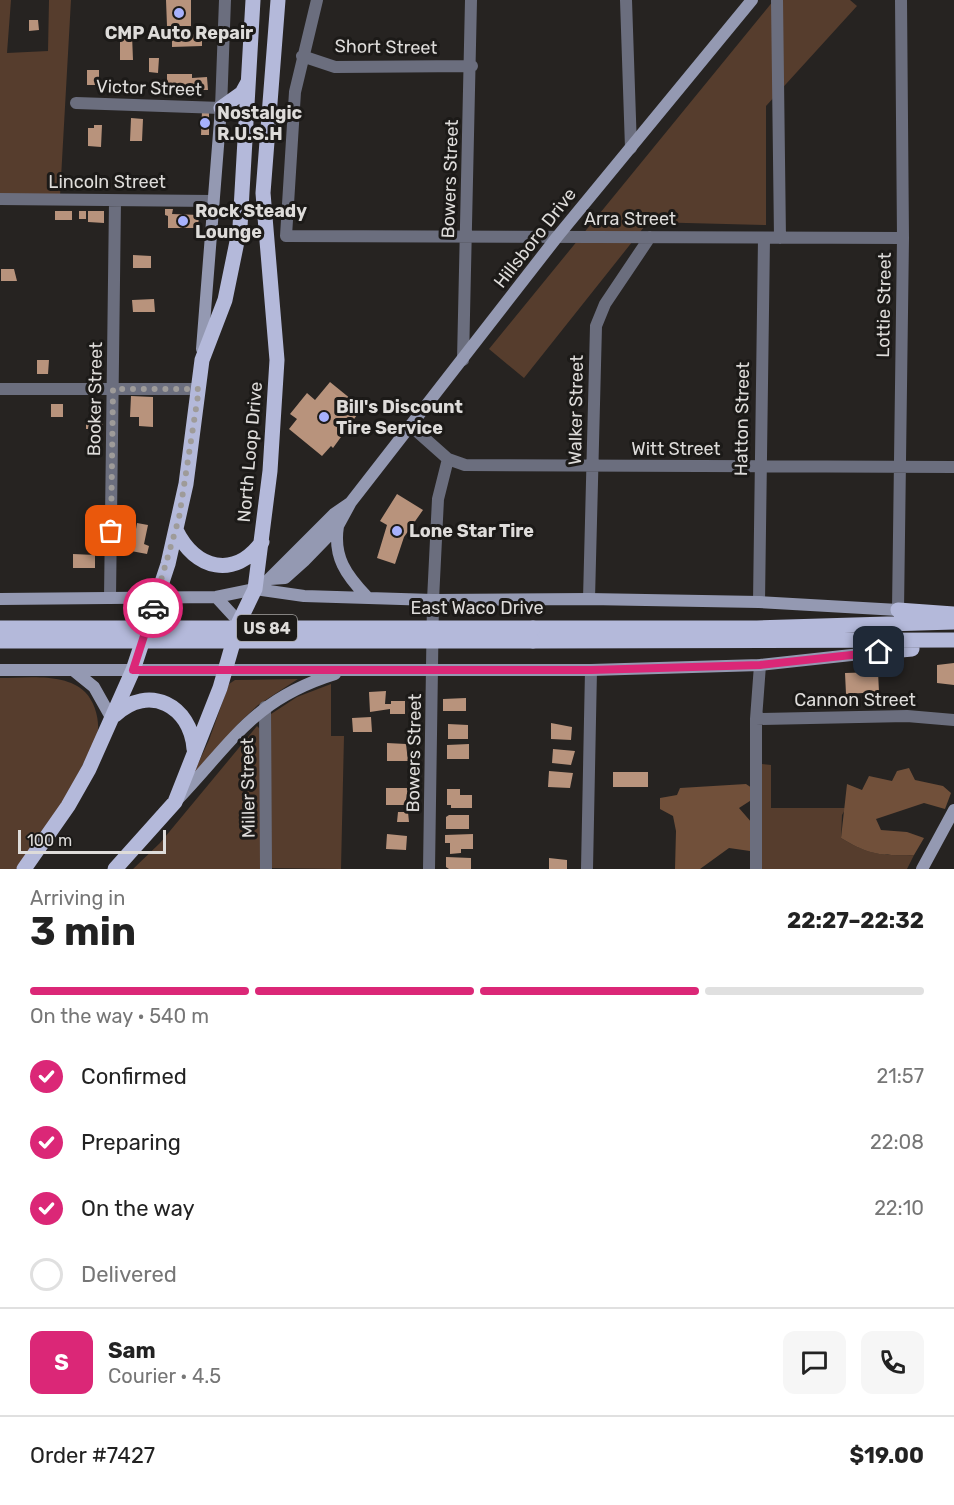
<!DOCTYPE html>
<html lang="en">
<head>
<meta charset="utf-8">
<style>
  body { margin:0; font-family:Rubik,sans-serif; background:#f6f6f6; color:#222; height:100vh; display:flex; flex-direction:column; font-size:22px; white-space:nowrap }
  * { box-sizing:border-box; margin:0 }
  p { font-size:20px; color:#767676 }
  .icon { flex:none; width:33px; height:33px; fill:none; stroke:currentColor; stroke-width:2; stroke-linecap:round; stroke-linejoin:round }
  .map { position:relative; height:869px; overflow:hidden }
  .sheet { display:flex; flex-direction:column; background:#fff; flex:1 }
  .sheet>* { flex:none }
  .scale { position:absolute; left:18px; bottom:15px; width:148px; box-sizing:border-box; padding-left:6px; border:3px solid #dedcda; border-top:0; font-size:16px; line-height:21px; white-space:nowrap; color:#dedcda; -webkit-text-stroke:4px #1c1a18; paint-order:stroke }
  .pin { position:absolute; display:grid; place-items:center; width:51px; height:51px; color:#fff; margin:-26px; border-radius:12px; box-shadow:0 3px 9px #0006 }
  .courier { position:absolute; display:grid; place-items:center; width:60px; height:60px; margin:-30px; border:4px solid #db2777; border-radius:50%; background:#fff; color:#222; box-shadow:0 2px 8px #0007 }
  .head em { font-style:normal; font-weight:700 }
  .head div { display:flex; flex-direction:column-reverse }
  .head { display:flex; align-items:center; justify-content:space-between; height:102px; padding:0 30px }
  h1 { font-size:39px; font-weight:700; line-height:45px }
  .bar { display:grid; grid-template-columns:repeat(4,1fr); gap:9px 6px; align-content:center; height:72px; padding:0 30px }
  .bar i { height:8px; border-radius:4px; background:#e0e0e0 }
  .bar .selected { background:#db2777 }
  .bar p { grid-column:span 4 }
  .line { display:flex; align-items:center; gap:15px; padding:0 30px; border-top:2px solid #e0e0e0 }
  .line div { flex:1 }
  .round { display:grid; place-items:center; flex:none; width:63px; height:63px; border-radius:12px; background:#f6f6f6 }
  ol { padding:0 30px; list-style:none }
  li { display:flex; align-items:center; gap:18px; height:66px }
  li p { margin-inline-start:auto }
  li .icon { padding:6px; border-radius:50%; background:#db2777; color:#fff; stroke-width:4 }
  li:last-child { color:#767676 }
  li i { width:33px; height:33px; border:3px solid #e0e0e0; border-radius:50% }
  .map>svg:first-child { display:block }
  .green { fill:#563d2d }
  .forest { fill:#71503a }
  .building { fill:#b8937c }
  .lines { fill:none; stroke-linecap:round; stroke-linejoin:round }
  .street { stroke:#6b6e7e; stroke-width:12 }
  .secondary { stroke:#9499b2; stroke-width:12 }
  .primary { stroke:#b4b9da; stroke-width:15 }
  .primary-bridge { stroke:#b4b9da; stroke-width:15 }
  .done { stroke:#9e9b99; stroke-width:6; stroke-dasharray:0 10.8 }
  .route { stroke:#db2777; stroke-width:8 }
  .poi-dot { fill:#a7b1fc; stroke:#1c1a18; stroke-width:2 }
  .labels { text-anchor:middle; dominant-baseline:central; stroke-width:6; stroke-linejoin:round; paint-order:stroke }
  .shield { fill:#1c1a18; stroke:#a4a2a0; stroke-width:1.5 }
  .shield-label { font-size:16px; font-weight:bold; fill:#dedcda }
  .poi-label { font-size:18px; font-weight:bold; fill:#dedcda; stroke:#1c1a18; text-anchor:start }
  .street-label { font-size:18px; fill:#dedcda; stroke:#1c1a18 }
</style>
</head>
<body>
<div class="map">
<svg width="954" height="869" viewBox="0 0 954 869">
  <rect width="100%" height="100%" fill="#262321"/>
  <path class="green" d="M0,0H11L7,53L48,51L49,0H71L60,196H0Z
    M774,0H850L857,6L766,106V225L648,222L524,378L489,349Z
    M0,678C25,678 65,672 85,692C94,701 99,717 98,730C96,742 88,754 83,764C64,802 43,836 16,869H0Z
    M298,679L258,705L238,724L193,780L191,779L209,740L229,684L235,680Z
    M331,684V736H344L341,869L269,868L268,716L297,697Z
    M257,726L262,731L261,869H133L160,843Z
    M762,764L771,765V808H846L842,815L841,838C869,855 882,856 914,855L907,869H760Z"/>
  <path class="forest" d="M909,768L915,780L943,786L951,793L945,809L924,803L876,819L881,830L907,832L924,838L914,855C881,856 869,855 841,838L847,784L862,790L869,776L892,781L897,771Z
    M746,784L752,788L753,799L739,808L752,823L750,851L729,848L700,869H675L676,831L673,816L660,809V798L677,795L680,788Z"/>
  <path class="building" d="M166,0H191V26H167Z
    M29,20H38L39,30L29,31Z
    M202,34V46L172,47V35Z
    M120,35H132L133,60H120Z
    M149,58H159L158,73L149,72Z
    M87,70H99V85H87Z
    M167,74H192V78L207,77L208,90H167Z
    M202,111H209V135H201Z
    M131,118L143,119L142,141H130Z
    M94,125H102L101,147L88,146V128H94Z
    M165,209H173L172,214L199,215L198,228H168V216L165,215Z
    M55,211H72V220H55Z
    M79,211H86V219H79Z
    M88,211H104V223L88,222Z
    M133,255L151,256V268H133Z
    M1,269H14L17,281H1Z
    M154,299L155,312H133L132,300Z
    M37,360H49L48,374H37Z
    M330,382L362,408L333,448L331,446L322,456L289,429L297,419L290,414L307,393L315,400Z
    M131,396L153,397V427L139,426V417H130Z
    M51,404H63V417H51Z
    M86,422H103V429H86Z
    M397,494L423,510L404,537L395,564L377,558L387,525L380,521Z
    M137,523L148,525L144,544L149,546L147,554L131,551L133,540L127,539L129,527L136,529Z
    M73,554L95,555V568H73Z
    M954,663V685L937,683V665Z
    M878,672L879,692L846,694L845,673Z
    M386,691L385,704H391V701H405V714H390V709L370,712L369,692Z
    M466,698V711H443V699Z
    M371,717L372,732H353L352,718Z
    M551,723L572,727L571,740L551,739Z
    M448,724L468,725V739H448Z
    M387,743L406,744L408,761H387Z
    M469,744V759H447V745Z
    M553,749L575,751L571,765L552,763Z
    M549,771L573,773L570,788L548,787Z
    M613,772H648V787H613Z
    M386,788H408L405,805H386Z
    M447,789H460V795H472V808H451V805H447Z
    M398,812H408L409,822H397Z
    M449,815H469V829H446V817Z
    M387,834L407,836L406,850L386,849Z
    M473,834V849H461V853L450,854V843H445V835Z
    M446,857L471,858V869H449L446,867Z
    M549,858L567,860V869H549Z"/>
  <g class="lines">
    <path class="street" d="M317,0L295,92L286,236L903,238
      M626,0L631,148
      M777,0L780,238
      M302,56L335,67L472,66
      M76,103L221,108L225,0
      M0,199L213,201
      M463,360L471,0
      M0,389H199
      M412,427L448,459L465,465L954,467
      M110,598L115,201
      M589,599L596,326L605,304L650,237
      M759,602L764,238
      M898,610L903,238L901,0
      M265,707L266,869
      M756,719L907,716L954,720
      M429,869L433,600L438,499L448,459
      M587,869L591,670
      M756,869V719L760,665"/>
    <path class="secondary" d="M202,349L221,108
      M338,526C333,557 346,575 367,597
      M270,579L285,578L304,561L338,526L351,502L557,237L752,0
      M267,581L334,514L350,503
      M216,597L239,622
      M0,599L216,597L255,589L304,596L433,600L589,599L759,602L898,610
      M0,670H591L760,665L879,652
      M73,670L94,687L112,719
      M178,799C233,741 254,699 335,674
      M922,869L954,810"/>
    <path class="primary" d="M221,108L242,93L248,82
      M176,530C195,570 235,579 262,542
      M898,610L954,614
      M533,628H757L954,622
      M533,641L954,640
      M879,652L912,649
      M115,715C149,683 191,706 194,749
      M24,869L68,806L89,769L133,670L168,564L186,484L202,360L225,300L240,227L253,0
      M115,869L175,802L220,688L239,622L255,589L270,471L277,360L263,193L278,0"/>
    <path class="primary-bridge" d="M0,628H533
      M0,641H533"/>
  </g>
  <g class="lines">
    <path class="done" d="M111,531L113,389H199L179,518L153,608"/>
    <path class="route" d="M153,608L133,670H591L760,665L879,652"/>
  </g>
  <g class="poi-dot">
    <circle cx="179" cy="13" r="6"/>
    <circle cx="205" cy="123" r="6"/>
    <circle cx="183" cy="221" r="6"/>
    <circle cx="324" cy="417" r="6"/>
    <circle cx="397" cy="531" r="6"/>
  </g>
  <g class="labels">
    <rect class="shield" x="237" y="615" width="60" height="26" rx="4.5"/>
    <g class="shield-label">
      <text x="267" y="628">US 84</text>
    </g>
    <g class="poi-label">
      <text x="179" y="33" text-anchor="middle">CMP Auto Repair</text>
      <text x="217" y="113">Nostalgic<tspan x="217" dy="21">R.U.S.H</tspan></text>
      <text x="195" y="211">Rock Steady<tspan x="195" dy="21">Lounge</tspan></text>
      <text x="336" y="407">Bill's Discount<tspan x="336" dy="21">Tire Service</tspan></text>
      <text x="409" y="531">Lone Star Tire</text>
    </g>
    <g class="street-label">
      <text transform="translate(386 47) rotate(1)">Short Street</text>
      <text transform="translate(149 88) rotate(2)">Victor Street</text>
      <text transform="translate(450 179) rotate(-88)">Bowers Street</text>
      <text x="107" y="182">Lincoln Street</text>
      <text x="630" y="219">Arra Street</text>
      <text transform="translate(535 238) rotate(-52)">Hillsboro Drive</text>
      <text transform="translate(884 305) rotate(-89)">Lottie Street</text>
      <text transform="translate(95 399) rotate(-89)">Booker Street</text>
      <text transform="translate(576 410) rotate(-89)">Walker Street</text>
      <text transform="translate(742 419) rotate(-89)">Hatton Street</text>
      <text x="676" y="449">Witt Street</text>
      <text transform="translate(250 452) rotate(-85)">North Loop Drive</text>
      <text x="477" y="608">East Waco Drive</text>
      <text x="855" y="700">Cannon Street</text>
      <text transform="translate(414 753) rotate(-89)">Bowers Street</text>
      <text transform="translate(248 788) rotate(-91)">Miller Street</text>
    </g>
  </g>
</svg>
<div class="scale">100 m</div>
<div class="pin" style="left:111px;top:531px;background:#ea580c"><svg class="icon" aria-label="bag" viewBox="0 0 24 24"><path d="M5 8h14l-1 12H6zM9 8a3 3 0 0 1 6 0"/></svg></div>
<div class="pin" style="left:879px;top:652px;background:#1f2937"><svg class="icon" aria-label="home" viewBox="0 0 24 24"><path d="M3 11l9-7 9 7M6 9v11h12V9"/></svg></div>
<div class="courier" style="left:153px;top:608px"><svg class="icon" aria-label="car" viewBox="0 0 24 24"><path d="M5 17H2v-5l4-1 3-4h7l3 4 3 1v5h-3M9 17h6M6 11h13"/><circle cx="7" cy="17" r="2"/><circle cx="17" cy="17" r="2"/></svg></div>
</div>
<section class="sheet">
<div class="head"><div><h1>3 min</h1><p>Arriving in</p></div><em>22:27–22:32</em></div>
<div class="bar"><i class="selected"></i><i class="selected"></i><i class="selected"></i><i></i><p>On the way · 540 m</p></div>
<ol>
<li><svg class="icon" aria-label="check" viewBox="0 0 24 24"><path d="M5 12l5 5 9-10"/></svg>Confirmed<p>21:57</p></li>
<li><svg class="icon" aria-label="check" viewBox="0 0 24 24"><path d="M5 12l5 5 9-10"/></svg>Preparing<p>22:08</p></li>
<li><svg class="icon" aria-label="check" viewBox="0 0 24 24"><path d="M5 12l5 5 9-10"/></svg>On the way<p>22:10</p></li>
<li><i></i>Delivered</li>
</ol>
<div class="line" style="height:108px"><b class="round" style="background:#db2777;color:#fff">S</b><div><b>Sam</b><p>Courier · 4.5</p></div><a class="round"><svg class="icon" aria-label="chat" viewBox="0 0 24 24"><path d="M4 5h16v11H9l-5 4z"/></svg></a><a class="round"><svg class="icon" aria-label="phone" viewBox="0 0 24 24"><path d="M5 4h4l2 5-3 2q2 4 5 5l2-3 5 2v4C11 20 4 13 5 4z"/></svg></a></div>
<div class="line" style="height:78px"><div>Order #7427</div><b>$19.00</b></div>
</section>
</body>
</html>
